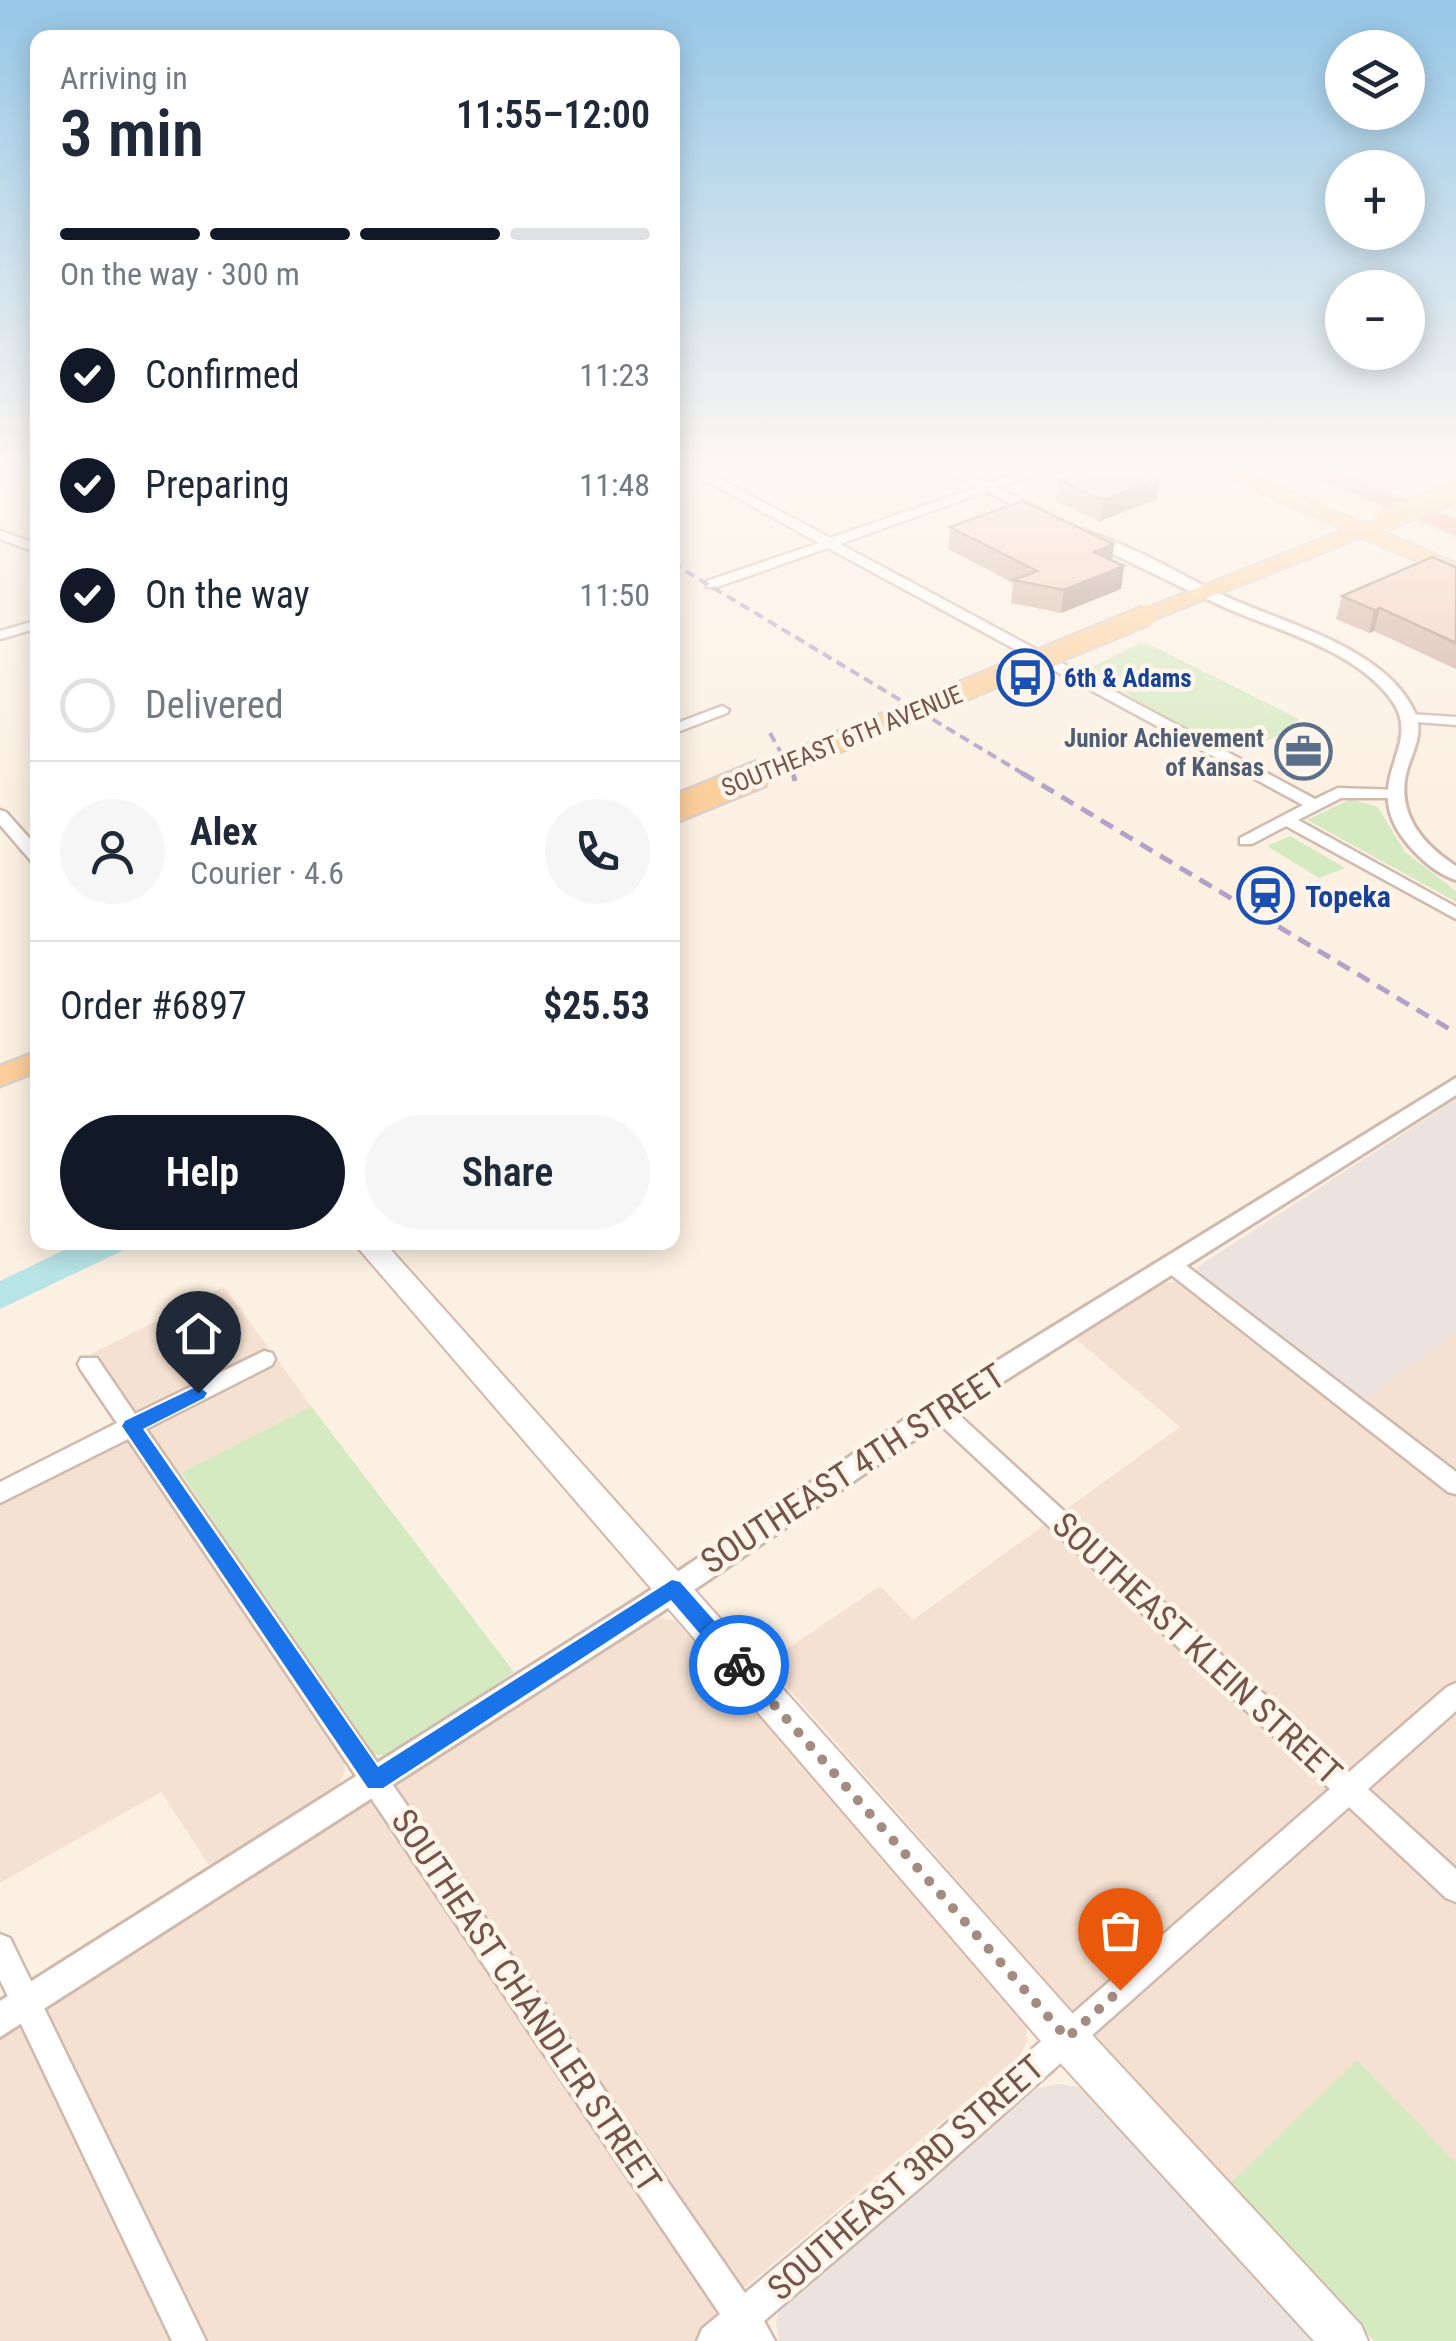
<!DOCTYPE html>
<html lang="en">
<head>
<meta charset="utf-8">
<style>
  body { margin:0; font-family:"Roboto Condensed",sans-serif; background:#f6f6f7; color:#1f2937; height:100vh; display:flex; flex-direction:column; font-size:38px; white-space:nowrap }
  * { box-sizing:border-box; margin:0 }
  p { font-size:32px; color:#747a83 }
  .icon { flex:none; width:55px; height:55px; fill:none; stroke:currentColor; stroke-width:2; stroke-linecap:round; stroke-linejoin:round }
  .map { position:relative; flex:1; overflow:hidden }
  .side { position:absolute; left:30px; top:30px; width:650px; height:1220px; display:flex; flex-direction:column; background:#fff; border-radius:20px; box-shadow:0 5px 25px #0003 }
  .side>* { flex:none }
  .fabs { position:absolute; left:1325px; top:30px; display:grid; gap:20px }
  .fabs a { display:grid; place-items:center; width:100px; height:100px; border-radius:50%; background:#fff; box-shadow:0 5px 25px #0003; font-size:50px }
  .pin { position:absolute; display:grid; place-items:center; width:85px; height:85px; color:#fff; margin:-102px -42px; border-radius:50% 50% 50% 0; rotate:-45deg; box-shadow:0 0 10px #0007 }
  .pin .icon { rotate:45deg }
  .courier { position:absolute; display:grid; place-items:center; width:100px; height:100px; margin:-50px; border:8px solid #1a73e8; border-radius:50%; background:#fff; color:#222; box-shadow:0 2px 12px #0007 }
  .summary em { font-style:normal; font-weight:600 }
  .summary div { display:flex; flex-direction:column-reverse }
  .summary { display:flex; align-items:center; justify-content:space-between; height:170px; padding:0 30px }
  h1 { font-size:65px; font-weight:600; line-height:75px }
  .bar { display:grid; grid-template-columns:repeat(4,1fr); gap:15px 10px; align-content:center; height:120px; padding:0 30px }
  .bar i { height:12px; border-radius:8px; background:#e0e1e3 }
  .bar .current { background:#111827 }
  .bar p { grid-column:span 4 }
  .line { display:flex; align-items:center; gap:25px; padding:0 30px; border-top:2px solid #e0e1e3 }
  .line div { flex:1 }
  .round { display:grid; place-items:center; flex:none; width:105px; height:105px; border-radius:52px; background:#f6f6f7 }
  ol { padding:0 30px; list-style:none }
  li { display:flex; align-items:center; gap:30px; height:110px }
  li p { margin-inline-start:auto }
  li .icon { padding:10px; border-radius:50%; background:#111827; color:#fff; stroke-width:4 }
  li:last-child { color:#747a83 }
  li i { width:55px; height:55px; border:5px solid #e0e1e3; border-radius:50% }
  .cta { display:flex; gap:20px; margin-top:auto; padding:20px 30px }
  .cta a { flex:1; height:115px; border-radius:60px; background:#111827; color:#fff; font-size:40px; font-weight:600; line-height:115px; text-align:center }
  .cta a+a { background:#f6f6f7; color:#1f2937 }
  .map>svg:first-child { display:block }
  .residential { fill:#f4e1d2 }
  .industrial { fill:#ece3de }
  .green { fill:#d6eac2 }
  .lines { fill:none; stroke-linecap:round; stroke-linejoin:round }
  .river { fill:#b8e4e6; fill-rule:evenodd }
  .minor-casing { stroke:#d0b9ad; stroke-width:5 }
  .tertiary-casing { stroke:#d0b9ad; stroke-width:6 }
  .secondary-casing { stroke:#d3b8aa; stroke-width:4 }
  .primary-casing { stroke:#d8cfcc; stroke-width:5 }
  .motorway-casing { stroke:#d8cfcc; stroke-width:5 }
  .minor { fill:#fff; fill-rule:evenodd }
  .tertiary { fill:#fff; fill-rule:evenodd }
  .secondary { fill:#fff; fill-rule:evenodd }
  .primary { fill:#fcce9b; fill-rule:evenodd }
  .motorway { fill:#f7a999; fill-rule:evenodd }
  .rail-far1 { stroke:#b2a2c6; stroke-width:4; stroke-dasharray:10 6; stroke-linecap:butt }
  .rail { stroke:#b2a2c6; stroke-width:5; stroke-dasharray:14 9; stroke-linecap:butt }
  .primary-bridge-far1-casing { stroke:#d8cfcc; stroke-width:24; stroke-linecap:butt }
  .primary-bridge-casing { stroke:#d8cfcc; stroke-width:31; stroke-linecap:butt }
  .primary-bridge-far1 { stroke:#fcce9b; stroke-width:20 }
  .primary-bridge { stroke:#fcce9b; stroke-width:26 }
  .wall { fill:#d0afa0 }
  .shaded-wall { fill:#a98e82 }
  .building { fill:#f2cbba; stroke:#a98e82; stroke-width:2.5 }
  .route { fill:#1a73e8 }
  .done { stroke:#a48b7f; stroke-width:10; stroke-dasharray:0 18 }
  .labels { text-anchor:middle; dominant-baseline:central; stroke-width:9; stroke-linejoin:round; paint-order:stroke }
  .far-transit-label { font-size:25px; font-weight:bold; fill:#164399; stroke:#fff5ea; text-anchor:start }
  .far-service-label { font-size:25px; font-weight:bold; fill:#4e5e75; stroke:#fff5ea; text-anchor:end }
  .far-street-label { font-size:25px; fill:#755449; stroke:#fff5ea }
  .transit-label { font-size:30px; font-weight:bold; fill:#164399; stroke:#fff5ea; text-anchor:start }
  .near-street-label { font-size:35px; fill:#755449; stroke:#fff5ea }
</style>
</head>
<body>
<div class="map">
<svg width="1456" height="2341" viewBox="0 0 1456 2341">
  <rect width="100%" height="100%" fill="#fcf0e3"/>
  <path class="residential" d="M1176,1282L1350,1411L1456,1332V2163L1357,2061L1227,2186L766,1663L880,1586L913,1620L1180,1427L1076,1339L1164,1283Z
    M224,1287L311,1406L160,1484L343,1757L345,1771L339,1783L209,1865L161,1792L0,1883V1499L144,1425L91,1354Z
    M653,1616L676,1621L1014,2007L1026,2024L1027,2041L1019,2057L719,2309L740,2341H0V2035Z"/>
  <path class="industrial" d="M1456,1099V1332L1364,1401L1200,1277L1196,1268Z
    M1058,2084L1078,2087L1103,2106L1315,2341H779L776,2324L780,2307L1038,2088Z"/>
  <path class="green" d="M1140,643L1151,645L1299,719C1287,734 1254,750 1235,747C1205,743 1124,691 1093,675L1089,669Z
    M1351,799L1378,807L1405,852L1456,891V902L1307,820Z
    M1290,836L1342,866L1343,869L1319,878L1267,846Z
    M311,1406L514,1672L389,1755H374L362,1743L181,1473Z
    M1357,2060L1456,2163V2341H1374L1227,2186Z"/>
  <g class="lines">
    <path class="river" d="M81,1242H129L124,1250L0,1309V1281Z"/>
    <defs>
      <path id="minor" d="M684,468H699L830,538L1033,468H1051L840,544L1315,799L1338,788L1400,790L1402,793L1394,798H1341L1298,820L1456,907V919L1286,826L1252,844H1240V838L1303,805L828,548L717,587H707V581L819,543Z
        M0,531L38,544V553L0,539Z
        M38,620V628L0,639V631Z
        M722,706L729,710L727,713L672,734V725Z
        M1409,714L1456,717V725L1404,721L1402,718Z
        M0,810L6,812L38,848V864L32,862L0,825Z
        M1172,1257L1179,1260L1456,1472V1494L1448,1492L1165,1270L1161,1265L1165,1260Z
        M264,1351L272,1353L275,1359L272,1365L146,1429L745,2293L906,2159L1330,1789L931,1416L928,1410L931,1404L939,1401L947,1404L1349,1772L1447,1687L1456,1683V1711L1368,1789L1456,1869V1902L1446,1898L1349,1807L928,2181L764,2321L775,2341H697L702,2329L720,2314L128,1439L0,1503V1482L117,1423L81,1370L78,1364L81,1358H97L135,1414Z
        M0,1934L10,1938L206,2341H172L0,1980Z"/>
      <path id="tertiary" d="M940,468H958L1050,514L1038,517Z
        M1090,533C1135,547 1179,574 1222,595C1282,623 1386,647 1415,713C1423,731 1415,747 1409,764C1393,809 1420,843 1456,866V880C1440,875 1424,862 1413,850C1352,785 1425,749 1393,702C1356,649 1277,631 1222,606C1176,585 1131,562 1085,540L1083,537Z
        M1456,1078V1095L955,1412L660,1613L0,2037V2001L640,1597L937,1398Z"/>
      <path id="secondary" d="M353,1242H384L1082,2024L1361,2325L1368,2341H1314L1052,2054Z"/>
      <path id="primary" d="M1209,468H1234L1361,523L1378,522V530L1456,564V577L1361,537L1154,619H1140V611L1345,530Z
        M38,1051V1071L0,1086V1066Z"/>
      <path id="motorway" d="M1296,468H1325L1456,520V535Z"/>
    </defs>
    <use href="#minor" class="minor-casing"/>
    <use href="#tertiary" class="tertiary-casing"/>
    <use href="#secondary" class="secondary-casing"/>
    <use href="#primary" class="primary-casing"/>
    <use href="#motorway" class="motorway-casing"/>
    <use href="#minor" class="minor"/>
    <use href="#tertiary" class="tertiary"/>
    <use href="#secondary" class="secondary"/>
    <use href="#primary" class="primary"/>
    <use href="#motorway" class="motorway"/>
    <path class="rail-far1" d="M672,563L1027,776
      M770,733L794,776"/>
    <path class="rail" d="M793,773L795,781
      M1022,773L1456,1033"/>
    <defs>
      <path id="primary-bridge-far1" d="M1385,520L1455,492
        M756,776L1147,615"/>
      <path id="primary-bridge" d="M672,810L762,773"/>
    </defs>
    <use href="#primary-bridge-far1" class="primary-bridge-far1-casing"/>
    <use href="#primary-bridge" class="primary-bridge-casing"/>
    <use href="#primary-bridge-far1" class="primary-bridge-far1"/>
    <use href="#primary-bridge" class="primary-bridge"/>
  </g>
  <path class="wall" d="M1160,478L1157,499L1100,521L1056,502L1059,480Z
    M950,527L1114,544L1112,561L1124,566L1121,589L1061,613L1011,603L1013,583L948,549Z
    M1456,567V669L1374,631L1369,633L1336,619L1342,596Z"/>
  <path class="shaded-wall" d="M1160,478L1157,499L1100,521L1103,500Z
    M1114,544L1111,567L1094,552Z
    M1124,566L1121,589L1061,613L1064,590Z
    M1380,608L1374,631L1369,633L1374,610Z"/>
  <path class="building" d="M1091,468H1138L1160,478L1103,500L1059,480Z
    M1022,501L1114,544L1094,552L1124,566L1064,590L1013,580L1037,571L950,527Z
    M1432,557L1456,567V643L1380,608L1374,610L1342,596Z"/>
  <linearGradient id="sky" x2="0" y2="1"><stop stop-color="#95c7e7"/><stop offset="0.59" stop-color="#fef8f2"/><stop offset="1" stop-color="#fef8f2" stop-opacity="0"/></linearGradient>
  <rect width="1456" height="796" fill="url(#sky)"/>
  <path class="route" d="M198,1386L207,1393L204,1398L143,1429L378,1767L672,1580L680,1582L747,1658L750,1665L747,1671H732L671,1600L383,1788H368L122,1426L125,1421Z"/>
  <g class="lines">
    <path class="done" d="M739,1665L1067,2038L1120,1990"/>
  </g>
  <defs>
    <symbol id="bus-ring" viewBox="-11 -11 22 22"><circle r="9.5" fill="#fff5ea" stroke="#1a4fb4" stroke-width="1.5"/><path d="M-5-6H5V4H4V6H2V4H-2V6H-4V4H-5ZM-3.5-4V0h7V-4ZM-3.5 1.2v1.5H-2V1.2ZM2 1.2v1.5H3.5V1.2Z" fill="#1a4fb4"/></symbol>
    <symbol id="office-ring" viewBox="-11 -11 22 22"><circle r="9.5" fill="#fff5ea" stroke="#5c6f8a" stroke-width="1.5"/><path d="M-6-3h4V-5.5h4V-3h4V5H-6ZM-1-4.5V-3h2v-1.5ZM-6 0V1H6V0Z" fill="#5c6f8a"/></symbol>
    <symbol id="station-ring" viewBox="-11 -11 22 22"><circle r="9.5" fill="#fff5ea" stroke="#1a4fb4" stroke-width="1.5"/><path d="M-3-6H3Q5-6 5-4V2Q5 4 3 4L4.5 6H3L1.5 4h-3L-3 6H-4.5L-3 4Q-5 4-5 2V-4Q-5-6-3-6ZM-3.5-4v3h7v-3ZM-3.5 1v1.5H-2V1ZM2 1v1.5H3.5V1Z" fill="#1a4fb4"/></symbol>
  </defs>
  <g fill-rule="evenodd">
    <use href="#bus-ring" x="994" y="646" width="63" height="63"/>
    <use href="#office-ring" x="1272" y="720" width="63" height="63"/>
    <use href="#station-ring" x="1234" y="864" width="63" height="63"/>
  </g>
  <g class="labels">
    <g class="far-transit-label">
      <text x="1064" y="678">6th &amp; Adams</text>
    </g>
    <g class="far-service-label">
      <text x="1264" y="738">Junior Achievement<tspan x="1264" dy="29">of Kansas</tspan></text>
    </g>
    <g class="far-street-label">
      <text transform="translate(842 741) rotate(-22)">SOUTHEAST 6TH AVENUE</text>
    </g>
    <g class="transit-label">
      <text x="1305" y="896">Topeka</text>
    </g>
    <g class="near-street-label">
      <text transform="translate(853 1469) rotate(-33)">SOUTHEAST 4TH STREET</text>
      <text transform="translate(1197 1649) rotate(43)">SOUTHEAST KLEIN STREET</text>
      <text transform="translate(526 2001) rotate(56)">SOUTHEAST CHANDLER STREET</text>
      <text transform="translate(906 2178) rotate(-41)">SOUTHEAST 3RD STREET</text>
    </g>
  </g>
</svg>
<div class="fabs">
<a><svg class="icon" aria-label="layers" viewBox="0 0 24 24"><path d="M12 4l9 5-9 5-9-5zM3 14l9 5 9-5"/></svg></a>
<a>+</a>
<a>−</a>
</div>
<div class="pin" style="left:1120px;top:1990px;background:#ea580c"><svg class="icon" aria-label="bag" viewBox="0 0 24 24"><path d="M5 8h14l-1 12H6zM9 8a3 3 0 0 1 6 0"/></svg></div>
<div class="pin" style="left:198px;top:1393px;background:#1f2937"><svg class="icon" aria-label="home" viewBox="0 0 24 24"><path d="M3 11l9-7 9 7M6 9v11h12V9"/></svg></div>
<div class="courier" style="left:739px;top:1665px"><svg class="icon" aria-label="bike" viewBox="0 0 24 24"><circle cx="6" cy="16" r="4"/><circle cx="18" cy="16" r="4"/><path d="M6 16l4-8h5l3 8M10 8l3 8H6M13 5h3"/></svg></div>
<section class="side">
<div class="summary"><div><h1>3 min</h1><p>Arriving in</p></div><em>11:55–12:00</em></div>
<div class="bar"><i class="current"></i><i class="current"></i><i class="current"></i><i></i><p>On the way · 300 m</p></div>
<ol>
<li><svg class="icon" aria-label="check" viewBox="0 0 24 24"><path d="M5 12l5 5 9-10"/></svg>Confirmed<p>11:23</p></li>
<li><svg class="icon" aria-label="check" viewBox="0 0 24 24"><path d="M5 12l5 5 9-10"/></svg>Preparing<p>11:48</p></li>
<li><svg class="icon" aria-label="check" viewBox="0 0 24 24"><path d="M5 12l5 5 9-10"/></svg>On the way<p>11:50</p></li>
<li><i></i>Delivered</li>
</ol>
<div class="line" style="height:180px"><a class="round"><svg class="icon" aria-label="person" viewBox="0 0 24 24"><circle cx="12" cy="8" r="4"/><path d="M4 21q1-7 8-7t8 7"/></svg></a><div><b>Alex</b><p>Courier · 4.6</p></div><a class="round"><svg class="icon" aria-label="phone" viewBox="0 0 24 24"><path d="M5 4h4l2 5-3 2q2 4 5 5l2-3 5 2v4C11 20 4 13 5 4z"/></svg></a></div>
<div class="line" style="height:130px"><div>Order #6897</div><b>$25.53</b></div>
<div class="cta"><a>Help</a><a>Share</a></div>
</section>
</div>
</body>
</html>
